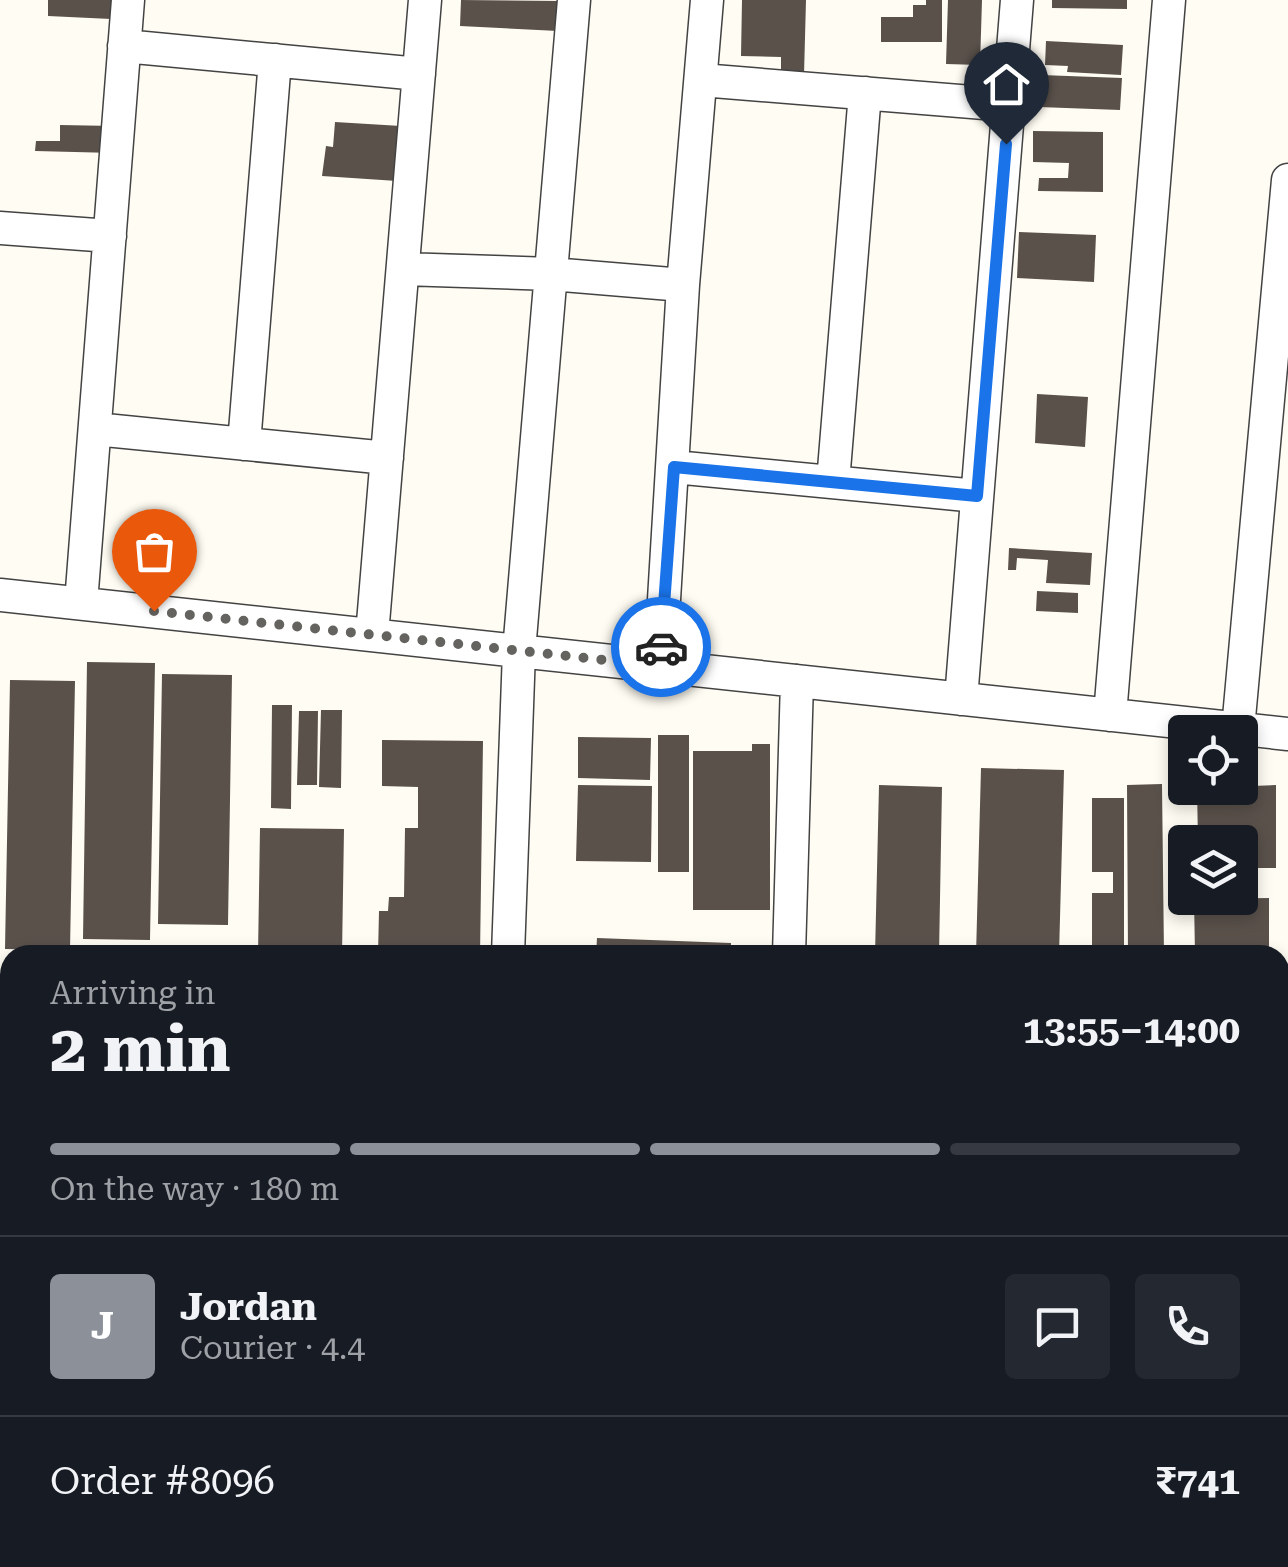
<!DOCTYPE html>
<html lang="en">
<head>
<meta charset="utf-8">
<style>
  body { margin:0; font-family:"Roboto Serif",serif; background:#242831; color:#f1f3f6; height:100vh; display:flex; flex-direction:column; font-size:38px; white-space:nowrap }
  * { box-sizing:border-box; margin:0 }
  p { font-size:32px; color:#9ea1a6 }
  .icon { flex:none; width:55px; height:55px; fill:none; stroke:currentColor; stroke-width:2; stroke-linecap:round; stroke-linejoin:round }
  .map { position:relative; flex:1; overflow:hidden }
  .details { position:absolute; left:0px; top:945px; width:1290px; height:622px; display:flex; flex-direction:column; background:#171b24; border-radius:30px 30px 0 0; box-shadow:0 5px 15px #0003 }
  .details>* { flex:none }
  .fabs { position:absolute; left:1168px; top:715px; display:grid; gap:20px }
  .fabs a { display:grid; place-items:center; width:90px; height:90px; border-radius:10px; background:#171b24; box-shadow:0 5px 15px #0003; font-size:50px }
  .pin { position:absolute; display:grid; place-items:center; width:85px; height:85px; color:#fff; margin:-102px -42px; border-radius:50% 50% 50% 0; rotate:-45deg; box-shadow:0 0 10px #0007 }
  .pin .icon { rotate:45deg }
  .courier { position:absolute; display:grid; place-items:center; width:100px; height:100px; margin:-50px; border:8px solid #1a73e8; border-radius:50%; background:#fff; color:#222; box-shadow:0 2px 12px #0007 }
  .overview em { font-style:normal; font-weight:700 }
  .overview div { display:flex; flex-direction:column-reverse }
  .overview { display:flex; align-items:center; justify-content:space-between; height:170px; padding:0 50px }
  h1 { font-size:65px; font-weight:700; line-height:75px }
  .bar { display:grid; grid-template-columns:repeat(4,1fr); gap:15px 10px; align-content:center; height:120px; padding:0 50px }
  .bar i { height:12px; border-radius:8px; background:#363941 }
  .bar .on { background:#8c9099 }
  .bar p { grid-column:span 4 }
  .line { display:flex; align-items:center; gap:25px; padding:0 50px; border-top:2px solid #363941 }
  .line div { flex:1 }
  .round { display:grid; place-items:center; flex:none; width:105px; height:105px; border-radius:10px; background:#242831 }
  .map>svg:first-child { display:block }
  .building { fill:#5a514b }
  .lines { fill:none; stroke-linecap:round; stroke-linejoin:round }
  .street-casing { stroke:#434343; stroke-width:35 }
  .primary-casing { stroke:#212121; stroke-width:55 }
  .street { stroke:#fff; stroke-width:32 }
  .primary { stroke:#ffd563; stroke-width:52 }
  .done { stroke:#64635f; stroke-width:10; stroke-dasharray:0 18 }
  .route { stroke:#1a73e8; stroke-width:12 }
</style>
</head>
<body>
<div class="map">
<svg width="1288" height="1567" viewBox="0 0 1288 1567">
  <rect width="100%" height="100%" fill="#fffcf3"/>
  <path class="building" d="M48,0H112L111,19L48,16Z
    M461,0L559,1L558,31L460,26Z
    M742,0H806L804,75H781V57L741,56Z
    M926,0H942V42H881V17H913V5H926Z
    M948,0H982L980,65L946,64Z
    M1052,0H1127V9L1052,8Z
    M1046,41L1123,45L1121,75L1067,72L1068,66L1045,65Z
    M1041,75L1122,78L1120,110L1039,107Z
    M335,122L401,126L397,181L322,176L326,146L333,147Z
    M60,125L114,126V153L35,151L36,141H60Z
    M1033,131L1103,132V192L1038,191L1039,178H1068L1069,163L1033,162Z
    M1019,232L1096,235L1094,282L1017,278Z
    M1037,394L1088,397L1085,447L1035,443Z
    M1009,548L1092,553L1090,585L1046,583L1048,560L1017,558L1016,570H1008Z
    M1037,591L1078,593V613L1036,611Z
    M87,662L155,663L150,940L83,939Z
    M162,674L232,675L228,925L158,924Z
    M10,680L75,681L70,950L5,949Z
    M272,705H292L291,809L271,808Z
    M321,710H342L341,788L319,787Z
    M299,711H318L317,785H297Z
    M658,735H689V872H658Z
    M578,737L651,738L650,780L578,778Z
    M382,740L483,741L480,955H378L379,911H388L389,897H404L405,828H418V787L382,786Z
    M752,744H770V910H693V751H752Z
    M981,768L1064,770L1059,955H976Z
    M1162,784L1164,955H1128L1127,785Z
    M578,785L652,786L651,862L576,861Z
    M879,785L942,787L939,955H875Z
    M1276,785V868H1240V842H1198L1197,788Z
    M1092,798H1124V955H1092V893H1113V872H1092Z
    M260,828L344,829L342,955H258Z
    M1269,898V955H1195L1194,899Z
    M597,938L731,943V955H596Z
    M6,1079H10V1204H4Z"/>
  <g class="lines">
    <defs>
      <path id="street" d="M124,46L419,74
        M701,80L1009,105
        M0,228L110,236
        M403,269L551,274L683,285
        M95,429L387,458
        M244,444L275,60
        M674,467L977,496
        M833,482L865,93
        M0,595L1288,734
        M81,603L128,0
        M372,635L425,0
        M660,666L683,285L707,0
        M961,699L1017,0
        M1110,715L1169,0
        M1238,729L1288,180
        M508,955L519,651L574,0
        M789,955L797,681
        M0,1009H10
        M1280,1043H1288
        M0,1381H10
        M1280,1423L1288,1424
        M836,1567L837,1558"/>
      <path id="primary" d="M0,1463L10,1464
        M1280,1505H1288
        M0,1509H10
        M1280,1554H1288"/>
    </defs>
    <use href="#street" class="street-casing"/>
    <use href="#primary" class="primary-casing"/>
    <use href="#street" class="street"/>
    <use href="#primary" class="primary"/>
  </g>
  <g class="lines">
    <path class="done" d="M154,611L660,666L661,647"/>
    <path class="route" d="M661,647L674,467L977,496L1006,144"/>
  </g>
</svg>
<div class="fabs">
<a><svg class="icon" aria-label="locate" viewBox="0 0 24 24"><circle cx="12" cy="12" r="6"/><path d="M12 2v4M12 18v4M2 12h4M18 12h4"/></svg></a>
<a><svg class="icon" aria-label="layers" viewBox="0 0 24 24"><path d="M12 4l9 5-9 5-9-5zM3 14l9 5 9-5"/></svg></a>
</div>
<div class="pin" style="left:154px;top:611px;background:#ea580c"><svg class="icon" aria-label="bag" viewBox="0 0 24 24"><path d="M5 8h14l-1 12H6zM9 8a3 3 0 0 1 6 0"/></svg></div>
<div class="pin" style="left:1006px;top:144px;background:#1f2937"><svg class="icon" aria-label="home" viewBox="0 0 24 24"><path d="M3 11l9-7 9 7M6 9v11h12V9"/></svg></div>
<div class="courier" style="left:661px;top:647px"><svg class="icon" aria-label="car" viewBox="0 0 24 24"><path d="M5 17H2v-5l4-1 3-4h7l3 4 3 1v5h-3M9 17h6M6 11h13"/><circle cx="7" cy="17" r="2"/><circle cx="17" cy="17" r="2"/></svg></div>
<section class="details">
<div class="overview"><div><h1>2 min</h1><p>Arriving in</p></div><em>13:55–14:00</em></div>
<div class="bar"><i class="on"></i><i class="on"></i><i class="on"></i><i></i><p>On the way · 180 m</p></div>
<div class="line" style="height:180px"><b class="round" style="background:#8c9099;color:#fff">J</b><div><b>Jordan</b><p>Courier · 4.4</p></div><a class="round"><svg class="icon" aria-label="chat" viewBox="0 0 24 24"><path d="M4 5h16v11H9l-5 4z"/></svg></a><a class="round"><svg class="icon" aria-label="phone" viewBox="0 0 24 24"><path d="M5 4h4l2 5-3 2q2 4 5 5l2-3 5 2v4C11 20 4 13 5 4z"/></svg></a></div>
<div class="line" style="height:130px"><div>Order #8096</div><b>₹741</b></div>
</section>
</div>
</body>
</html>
